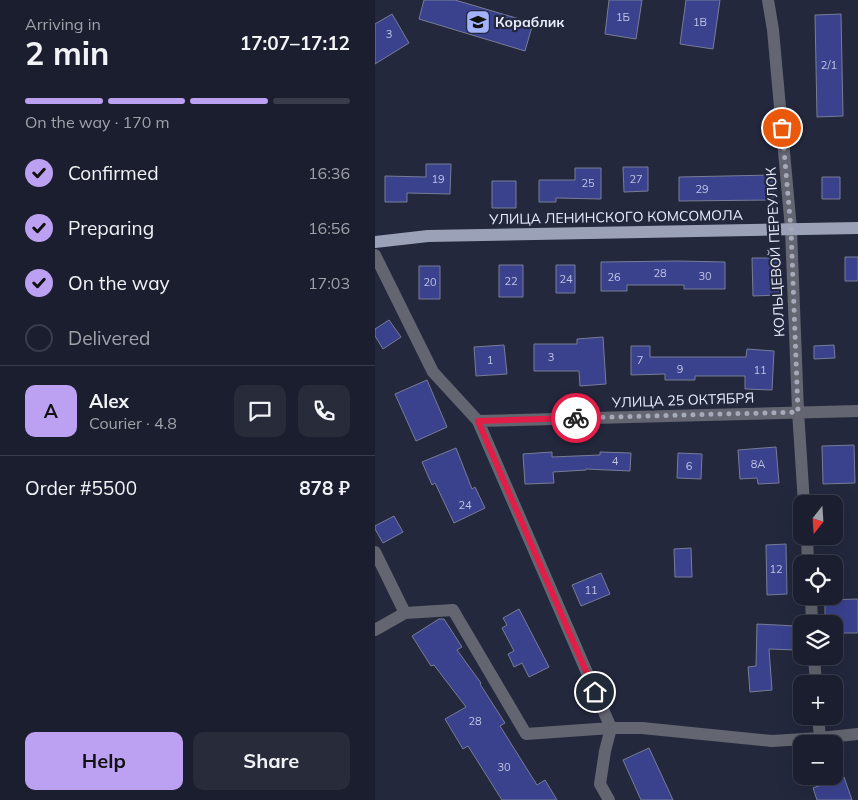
<!DOCTYPE html>
<html lang="en">
<head>
<meta charset="utf-8">
<style>
  body { margin:0; font-family:Mulish,sans-serif; background:#282b3a; color:#f1f3f6; height:100vh; display:flex; flex-direction:column; font-size:19px; white-space:nowrap }
  * { box-sizing:border-box; margin:0 }
  p { font-size:16px; color:#a0a2aa }
  .icon { flex:none; width:28px; height:28px; fill:none; stroke:currentColor; stroke-width:2; stroke-linecap:round; stroke-linejoin:round }
  .map { position:relative; flex:1; overflow:hidden }
  .sheet { display:flex; flex-direction:column; background:#1b1e2e; width:375px }
  .sheet>* { flex:none }
  .needle { width:32px; rotate:197deg }
  .controls { position:absolute; left:418px; top:495px; display:grid; gap:10px }
  .controls a { display:grid; place-items:center; width:50px; height:50px; border-radius:10px; background:#1b1e2e; box-shadow:0 5px 20px #0002,0 0 0 1px #393c4a; font-size:25px }
  .pin { position:absolute; display:grid; place-items:center; width:42px; height:42px; color:#fff; margin:-21px; border:2px solid #fff; border-radius:50%; box-shadow:0 1px 5px #0007 }
  .courier { position:absolute; display:grid; place-items:center; width:50px; height:50px; margin:-25px; border:4px solid #e11d48; border-radius:50%; background:#fff; color:#222; box-shadow:0 1px 6px #0007 }
  .summary em { font-style:normal; font-weight:700 }
  .summary div { display:flex; flex-direction:column-reverse }
  .summary { display:flex; align-items:center; justify-content:space-between; height:85px; padding:0 25px }
  h1 { font-size:32px; font-weight:700; line-height:38px }
  .bar { display:grid; grid-template-columns:repeat(4,1fr); gap:8px 5px; align-content:center; height:60px; padding:0 25px }
  .bar i { height:6px; border-radius:4px; background:#393c4a }
  .bar .current { background:#bca0f2 }
  .bar p { grid-column:span 4 }
  .line { display:flex; align-items:center; gap:12px; padding:0 25px; border-top:1px solid #393c4a }
  .line div { flex:1 }
  .round { display:grid; place-items:center; flex:none; width:52px; height:52px; border-radius:10px; background:#282b3a }
  ol { padding:0 25px; list-style:none }
  li { display:flex; align-items:center; gap:15px; height:55px }
  li p { margin-inline-start:auto }
  li .icon { padding:5px; border-radius:50%; background:#bca0f2; color:#111; stroke-width:4 }
  li:last-child { color:#a0a2aa }
  li i { width:28px; height:28px; border:2px solid #393c4a; border-radius:50% }
  .primary-button { display:flex; gap:10px; margin-top:auto; padding:10px 25px }
  .primary-button a { flex:1; height:58px; border-radius:10px; background:#bca0f2; color:#111; font-size:20px; font-weight:700; line-height:58px; text-align:center }
  .primary-button a+a { background:#282b3a; color:#f1f3f6 }
  main { display:flex; flex:1; min-height:0 }
  .map>svg:first-child { display:block }
  .building { fill:#3a428e; stroke:#777d96 }
  .lines { fill:none; stroke-linecap:round; stroke-linejoin:round }
  .minor { stroke:#636570; stroke-width:12 }
  .major { stroke:#9ba1b7; stroke-width:12 }
  .done { stroke:#a5a9ba; stroke-width:5; stroke-dasharray:0 9 }
  .route { stroke:#e11d48; stroke-width:6 }
  .labels { text-anchor:middle; dominant-baseline:central; stroke-width:4.5; stroke-linejoin:round; paint-order:stroke }
  .number-label { font-size:11px; fill:#bfc3e1 }
  .poi-label { font-size:14px; font-weight:bold; fill:#ebeefd; stroke:#24283d; text-anchor:start }
  .street-label { font-size:14px; fill:#ebeefd; stroke:#24283d }
</style>
</head>
<body>
<main>
<section class="sheet">
<div class="summary"><div><h1>2 min</h1><p>Arriving in</p></div><em>17:07–17:12</em></div>
<div class="bar"><i class="current"></i><i class="current"></i><i class="current"></i><i></i><p>On the way · 170 m</p></div>
<ol>
<li><svg class="icon" aria-label="check" viewBox="0 0 24 24"><path d="M5 12l5 5 9-10"/></svg>Confirmed<p>16:36</p></li>
<li><svg class="icon" aria-label="check" viewBox="0 0 24 24"><path d="M5 12l5 5 9-10"/></svg>Preparing<p>16:56</p></li>
<li><svg class="icon" aria-label="check" viewBox="0 0 24 24"><path d="M5 12l5 5 9-10"/></svg>On the way<p>17:03</p></li>
<li><i></i>Delivered</li>
</ol>
<div class="line" style="height:90px"><b class="round" style="background:#bca0f2;color:#111">A</b><div><b>Alex</b><p>Courier · 4.8</p></div><a class="round"><svg class="icon" aria-label="chat" viewBox="0 0 24 24"><path d="M4 5h16v11H9l-5 4z"/></svg></a><a class="round"><svg class="icon" aria-label="phone" viewBox="0 0 24 24"><path d="M5 4h4l2 5-3 2q2 4 5 5l2-3 5 2v4C11 20 4 13 5 4z"/></svg></a></div>
<div class="line" style="height:65px"><div>Order #5500</div><b>878 ₽</b></div>
<div class="primary-button"><a>Help</a><a>Share</a></div>
</section>
<div class="map">
<svg width="483" height="800" viewBox="0 0 483 800">
  <rect width="100%" height="100%" fill="#24283d"/>
  <path class="building" d="M49,0H80L158,23L150,51L44,19Z
    M234,0H267L261,39L230,34Z
    M311,0H345L338,49L305,44Z
    M17,14L34,43L0,64V24Z
    M466,14L468,116L442,117L440,15Z
    M51,164H76L75,194L32,193V202H10V176L51,177Z
    M248,167H273V191L249,192Z
    M200,168H226V199L181,198V202H164V180H200Z
    M398,175V200L304,201V177Z
    M447,177H465V199H447Z
    M117,181H141V208H117Z
    M470,257H483V281H470Z
    M377,258H403L404,295L378,296Z
    M303,261L350,262V289H309V285H252V291H226V262Z
    M124,265H148V297H124Z
    M181,265H200V293H181Z
    M44,266H65V299H44Z
    M14,320L26,337L8,349L0,336V329Z
    M228,337L231,384L205,386L204,371H159V344H202V339Z
    M129,345L132,374L101,376L99,347Z
    M459,345L460,358L439,359V346Z
    M256,346H275V357H371L372,349L399,351L397,390L370,389V376H320V380H290V374L256,375Z
    M52,380L72,427L41,441L20,394Z
    M479,445L480,483L448,484L447,446Z
    M401,447L404,483L383,484L382,478L365,479L363,450Z
    M81,448L97,489L100,487L110,508L79,523L60,483L57,485L47,462Z
    M177,452V457L225,455V452L256,453L255,471L211,469V470L178,472L179,483L150,484L148,454Z
    M303,453L327,454L326,479L302,478Z
    M19,516L28,532L8,543L0,529V526Z
    M411,544L412,594L392,595L391,545Z
    M316,548L317,577H300L299,549Z
    M226,573L235,594L206,606L197,585Z
    M483,599V633H459V624H450V600Z
    M144,609L174,667L154,677L147,663L139,667L133,654L139,651L127,628L132,625L128,618Z
    M64,619H69L87,647L82,650L106,683L105,684L130,723L125,726L162,785L170,780L182,800H127L93,746L88,749L70,719L91,707L59,665L56,666L37,636Z
    M382,624L421,626V650L394,649L397,690L375,692L373,667L381,666Z
    M274,748L298,800H266L248,760Z
    M469,777L477,800H442L438,788Z"/>
  <g class="lines">
    <path class="minor" d="M393,0L398,30L416,229L423,411L429,504
      M0,255L58,372L103,421L236,728L230,751L225,784L234,800
      M103,421L483,411
      M432,536L433,564
      M0,552L30,613
      M436,596L437,624
      M0,630L30,613L78,610L151,734L236,728H267L397,741L445,738L483,734
      M439,656L441,684
      M443,716L445,738"/>
    <path class="major" d="M0,242L53,236L483,228"/>
  </g>
  <g class="lines">
    <path class="done" d="M201,418L423,412L416,229L407,128"/>
    <path class="route" d="M201,418L103,421L220,692"/>
  </g>
  <defs>
    <symbol id="school-square" viewBox="-11 -11 22 22"><rect x="-9" y="-9" width="18" height="18" rx="4" fill="#a3b2fd" stroke="#24283d"/><path d="M0-5L7-2L0 1L-7-2ZM-4 1L0 2.5L4 1V4Q0 6-4 4Z" fill="#111"/></symbol>
  </defs>
  <g fill-rule="evenodd">
    <use href="#school-square" x="89" y="8" width="28" height="28"/>
  </g>
  <g class="labels">
    <g class="number-label">
      <text x="248" y="17">1Б</text>
      <text x="325" y="22">1В</text>
      <text x="14" y="34">3</text>
      <text x="454" y="65">2/1</text>
      <text x="63" y="179">19</text>
      <text x="261" y="179">27</text>
      <text x="213" y="183">25</text>
      <text x="327" y="189">29</text>
      <text x="285" y="273">28</text>
      <text x="330" y="276">30</text>
      <text x="239" y="277">26</text>
      <text x="191" y="279">24</text>
      <text x="136" y="281">22</text>
      <text x="55" y="282">20</text>
      <text x="176" y="357">3</text>
      <text x="115" y="360">1</text>
      <text x="265" y="360">7</text>
      <text x="305" y="369">9</text>
      <text x="385" y="370">11</text>
      <text x="240" y="461">4</text>
      <text x="383" y="464">8А</text>
      <text x="314" y="466">6</text>
      <text x="90" y="505">24</text>
      <text x="401" y="569">12</text>
      <text x="216" y="590">11</text>
      <text x="100" y="721">28</text>
      <text x="129" y="767">30</text>
    </g>
    <g class="poi-label">
      <text x="120" y="22">Кораблик</text>
    </g>
    <g class="street-label">
      <text transform="translate(241 217) rotate(-1)">УЛИЦА ЛЕНИНСКОГО КОМСОМОЛА</text>
      <text transform="translate(400 252) rotate(-93)">КОЛЬЦЕВОЙ ПЕРЕУЛОК</text>
      <text transform="translate(308 400) rotate(-2)">УЛИЦА 25 ОКТЯБРЯ</text>
    </g>
  </g>
</svg>
<div class="controls">
<a><svg class="needle" viewBox="-14 -14 28 28"><path d="M0-13l5 13h-10z" fill="#e53935"/><path d="M0 13l5-13h-10z" fill="#a0a2aa"/></svg></a>
<a><svg class="icon" aria-label="locate" viewBox="0 0 24 24"><circle cx="12" cy="12" r="6"/><path d="M12 2v4M12 18v4M2 12h4M18 12h4"/></svg></a>
<a><svg class="icon" aria-label="layers" viewBox="0 0 24 24"><path d="M12 4l9 5-9 5-9-5zM3 14l9 5 9-5"/></svg></a>
<a>+</a>
<a>−</a>
</div>
<div class="pin" style="left:407px;top:128px;background:#ea580c"><svg class="icon" aria-label="bag" viewBox="0 0 24 24"><path d="M5 8h14l-1 12H6zM9 8a3 3 0 0 1 6 0"/></svg></div>
<div class="pin" style="left:220px;top:692px;background:#1f2937"><svg class="icon" aria-label="home" viewBox="0 0 24 24"><path d="M3 11l9-7 9 7M6 9v11h12V9"/></svg></div>
<div class="courier" style="left:201px;top:418px"><svg class="icon" aria-label="bike" viewBox="0 0 24 24"><circle cx="6" cy="16" r="4"/><circle cx="18" cy="16" r="4"/><path d="M6 16l4-8h5l3 8M10 8l3 8H6M13 5h3"/></svg></div>
</div>
</main>
</body>
</html>
